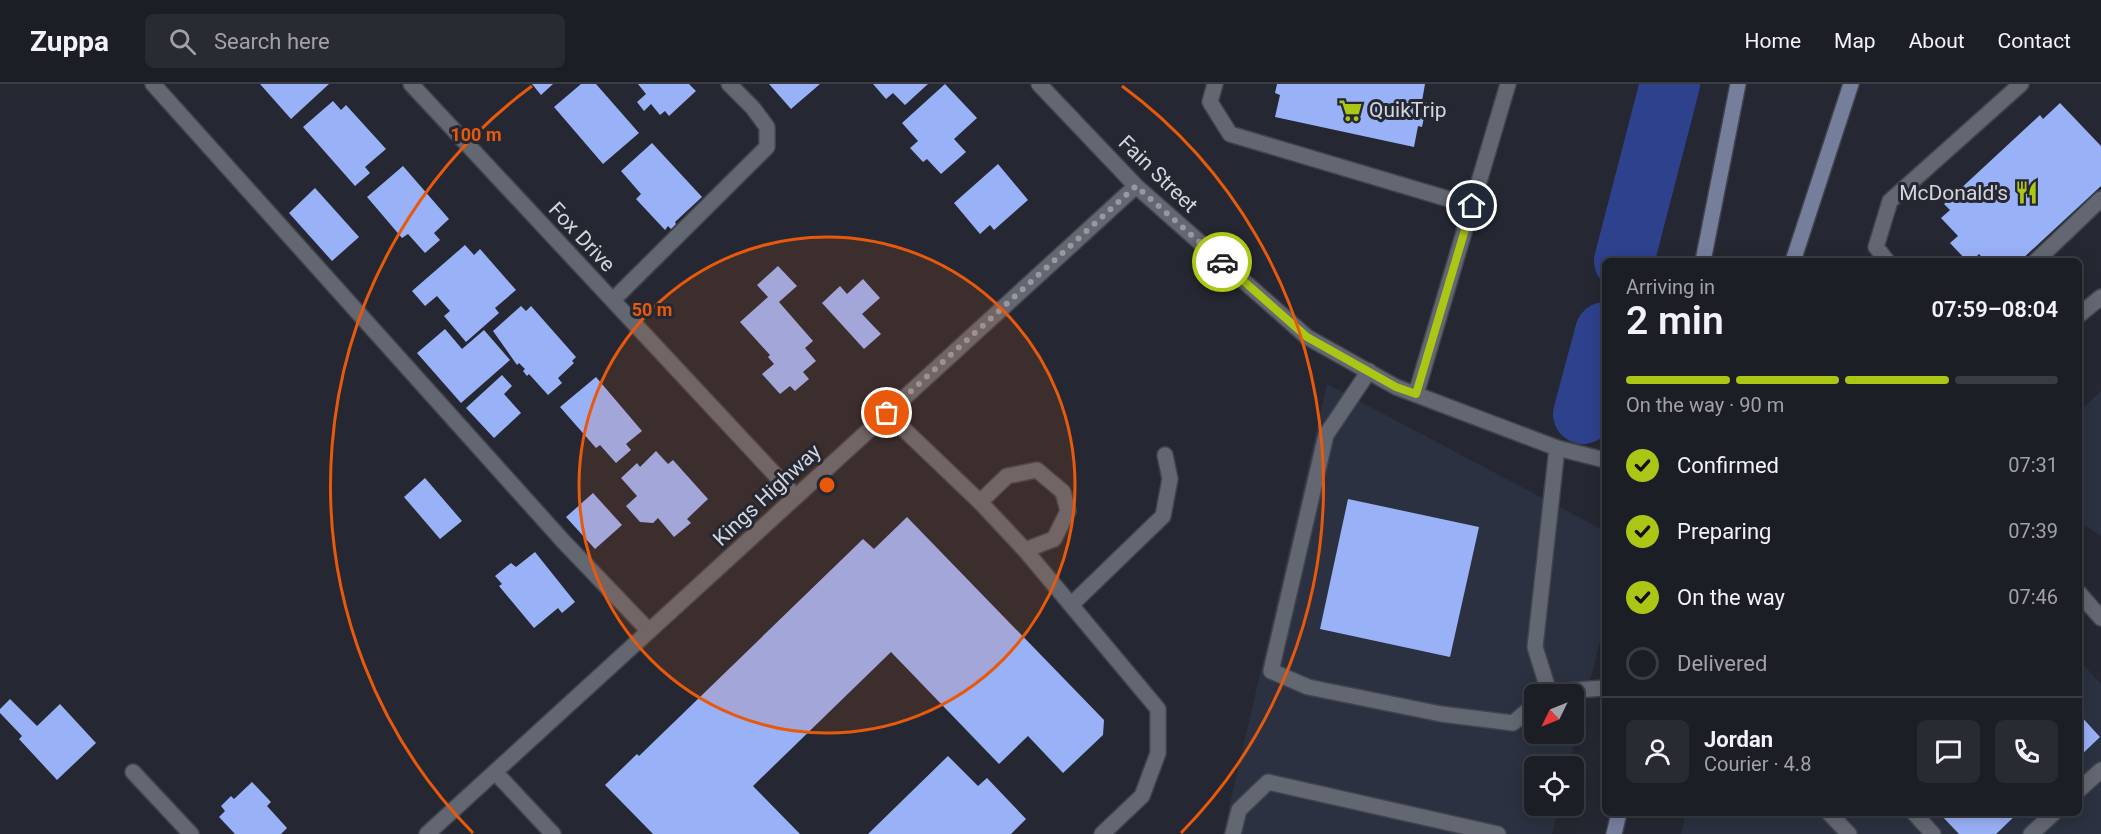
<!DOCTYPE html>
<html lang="en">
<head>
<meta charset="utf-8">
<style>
  body { margin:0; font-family:Roboto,sans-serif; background:#292b32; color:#f1f3f6; height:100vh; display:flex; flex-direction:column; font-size:22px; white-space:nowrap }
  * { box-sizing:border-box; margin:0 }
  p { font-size:20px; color:#a0a2a7 }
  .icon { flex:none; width:33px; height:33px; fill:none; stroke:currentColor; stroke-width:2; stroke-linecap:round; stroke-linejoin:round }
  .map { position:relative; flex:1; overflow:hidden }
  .drawer { position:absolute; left:1602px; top:174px; width:480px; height:558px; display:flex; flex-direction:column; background:#1c1e26; border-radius:9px; box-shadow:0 3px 15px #0003,0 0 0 2px #3a3c43 }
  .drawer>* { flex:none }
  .needle { width:39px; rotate:227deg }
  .tools { position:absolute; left:1524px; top:600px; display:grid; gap:12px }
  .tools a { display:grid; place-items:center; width:60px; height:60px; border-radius:9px; background:#1c1e26; box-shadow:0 3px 15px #0003,0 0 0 2px #3a3c43; font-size:30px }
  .pin { position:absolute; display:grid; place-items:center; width:51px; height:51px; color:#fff; margin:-26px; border:3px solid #fff; border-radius:50%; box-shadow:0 2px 6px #0007 }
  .courier { position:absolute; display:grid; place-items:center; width:60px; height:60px; margin:-30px; border:4px solid #abc615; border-radius:50%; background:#fff; color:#222; box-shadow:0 2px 8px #0007 }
  .overview em { font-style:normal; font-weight:600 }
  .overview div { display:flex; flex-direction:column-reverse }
  .overview { display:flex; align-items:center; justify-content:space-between; height:102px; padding:0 24px }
  h1 { font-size:39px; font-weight:600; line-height:45px }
  .bar { display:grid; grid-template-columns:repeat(4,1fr); gap:9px 6px; align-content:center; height:72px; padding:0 24px }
  .bar i { height:8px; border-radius:4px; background:#3a3c43 }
  .bar .selected { background:#abc615 }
  .bar p { grid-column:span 4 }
  .line { display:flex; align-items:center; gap:15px; padding:0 24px; border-top:2px solid #3a3c43 }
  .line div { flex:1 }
  .round { display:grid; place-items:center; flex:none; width:63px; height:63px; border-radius:9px; background:#292b32 }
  ol { padding:0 24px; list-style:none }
  li { display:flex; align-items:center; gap:18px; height:66px }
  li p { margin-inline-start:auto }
  li .icon { padding:6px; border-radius:50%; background:#abc615; color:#111; stroke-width:4 }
  li:last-child { color:#a0a2a7 }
  li i { width:33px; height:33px; border:3px solid #3a3c43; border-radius:50% }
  header { display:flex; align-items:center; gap:36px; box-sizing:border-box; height:84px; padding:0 30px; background:#1c1e26; border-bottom:2px solid #3a3c43 }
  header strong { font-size:28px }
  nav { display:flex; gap:33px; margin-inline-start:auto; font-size:21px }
  .search { width:420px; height:54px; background:#292b32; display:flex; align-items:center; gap:15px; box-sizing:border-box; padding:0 21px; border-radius:9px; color:#a0a2a7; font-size:22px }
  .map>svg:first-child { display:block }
  .built { fill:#2b3140; fill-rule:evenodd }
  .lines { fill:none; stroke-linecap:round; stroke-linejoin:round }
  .river { stroke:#2e418d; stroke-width:60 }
  .building { fill:#99b1f6 }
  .lane-casing { stroke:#41444d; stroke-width:18 }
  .street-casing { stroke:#41444d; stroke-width:18 }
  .secondary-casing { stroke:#41444d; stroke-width:18 }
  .lane { stroke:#626772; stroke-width:15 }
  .street { stroke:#626772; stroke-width:15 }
  .secondary { stroke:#757f9c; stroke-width:15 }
  .done { stroke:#9799a1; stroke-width:6; stroke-dasharray:0 10.8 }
  .route { stroke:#abc615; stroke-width:8 }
  .ring { fill:none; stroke:#e8590c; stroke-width:3 }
  .labels { text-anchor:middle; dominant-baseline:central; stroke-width:6; stroke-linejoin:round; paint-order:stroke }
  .poi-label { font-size:21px; fill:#d4d6dd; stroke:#252832; text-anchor:start }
  .street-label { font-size:21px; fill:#d4d6dd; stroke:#252832 }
  .centre { fill:#e8590c; stroke:#252832; stroke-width:3 }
  .ring-label { font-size:18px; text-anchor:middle; font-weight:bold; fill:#e8590c; stroke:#252832; stroke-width:6; stroke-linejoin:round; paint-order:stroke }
</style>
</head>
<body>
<header>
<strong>Zuppa</strong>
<div class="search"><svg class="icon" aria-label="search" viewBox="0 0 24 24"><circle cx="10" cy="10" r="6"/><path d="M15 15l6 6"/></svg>Search here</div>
<nav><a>Home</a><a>Map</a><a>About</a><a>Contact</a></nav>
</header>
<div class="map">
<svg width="2101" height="750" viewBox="0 0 2101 750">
  <rect width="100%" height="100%" fill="#252832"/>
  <path class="built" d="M1327,300L1605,447V537L1569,682H1534V722H1559L1552,750H1223ZM1534,610H1574V650H1534Z
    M2101,307V452L2079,438V328Z
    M2079,576L2101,600V750H1681L1686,729H2079Z"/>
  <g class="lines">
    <path class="river" d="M1624,177L1670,0
      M1583,330L1605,248"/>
  </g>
  <path class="building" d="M260,0H329L291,35Z
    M532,0H553L541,11Z
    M581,0H596L639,49L603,80L554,23Z
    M638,0H689L696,7L669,32L665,27L660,31L651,20L644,27L637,18L646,10Z
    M769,0H820L791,25Z
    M873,0H928L905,21L893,9L886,15Z
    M945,0L977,34L954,55L966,68L941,90L927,75L923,78L910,64L918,57L902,39Z
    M1277,0H1425L1422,17L1427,19L1422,43L1418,42L1414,63L1275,33L1280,11L1275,9Z
    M333,17L341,26L346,21L386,65L365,83L370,89L355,102L303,43Z
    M2060,19L2101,62V102L2020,177H1985L1979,170L1972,177H1967L1950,159L1958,152L1941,134L1950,126L1944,120L2040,31L2043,35Z
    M652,59L702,113L675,138L676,140L671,145L668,142L665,146L636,115L641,110L621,87Z
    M998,80L1028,116L994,146L990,141L980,150L954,119Z
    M403,82L449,135L434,149L440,156L425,169L408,150L402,154L367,113Z
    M315,104L359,153L332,177L289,129Z
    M465,161L474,171L480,165L516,206L495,224L499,229L466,258L444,232L450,227L437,212L425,222L412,207Z
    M778,182L797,202L779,218L813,257L805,264L816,277L803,288L809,295L795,307L790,302L780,310L762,290L774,280L768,273L770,271L740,238L768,213L757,201Z
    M863,195L880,214L862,230L881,250L864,265L822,219L840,202L847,210Z
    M521,222L526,227L531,222L576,273L572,277L574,279L558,294L562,299L548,311L529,290L527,292L523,287L525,285L519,279L517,281L493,247Z
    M445,245L462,265L484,246L510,276L461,319L417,269Z
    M502,291L512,302L504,310L521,329L494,354L466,324Z
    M596,293L642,347L626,360L631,366L616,379L600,361L596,364L560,323Z
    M656,367L668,380L673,376L708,415L687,435L691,439L674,453L658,434L653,439L640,438L626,422L637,412L621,394L637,379L640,383Z
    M425,394L462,437L440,455L404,413Z
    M593,409L622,441L595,465L566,433Z
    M1348,415L1479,443L1450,573L1320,545Z
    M907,433L1104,636L1103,651L1063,689L1028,652L999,680L891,568L753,702L800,750H653L605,701L637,670L639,672L863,455L874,465Z
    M535,468L575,518L562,529L558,524L534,544L499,502L502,500L495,492L511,479L516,483Z
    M10,615L37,642L60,620L96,659L57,696L19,655L22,652L0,629V625Z
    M2079,630L2100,653L2079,673Z
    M948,672L978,702L987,694L1026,735L1011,750H868Z
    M252,698L271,718L267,722L287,744L281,750H235L219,733L225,727L221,722L231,712L234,715Z
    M1939,729H2018L1996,750H1959Z"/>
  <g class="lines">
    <defs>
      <path id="lane" d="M153,0L563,457L649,547
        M1215,0L1210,18L1230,50L1472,122
        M1887,177L1876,163L1890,117L2021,0
        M2036,177L2101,115
        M613,216L767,63V43L753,24L729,0
        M1369,287L1326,351L1271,587L1308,603L1441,630L1513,639L1534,621
        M1416,310L1508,0
        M887,329L980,418L1025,466L1158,625V669L1142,712L1102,750
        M980,418L1007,392L1037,386L1063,408L1068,427L1054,455L1025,466
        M1071,521L1163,432L1170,395L1165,371
        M1549,608L1535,563L1557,364
        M1546,610L1549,608L1605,604
        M133,688L191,750
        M495,688L553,750
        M2079,706L2101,686
        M1829,729L1849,750
        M1914,729L1933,750
        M1233,750L1239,726L1268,698L1498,750
        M2031,750L2054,729"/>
      <path id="street" d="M411,0L796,413
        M1039,0L1136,102L1307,253L1396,303L1557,364L1605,376
        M2079,231L2101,213
        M2079,509L2101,534
        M427,750L1136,102"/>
      <path id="secondary" d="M1703,177L1738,0
        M1793,177L1851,0
        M1614,750L1619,729"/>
    </defs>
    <use href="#lane" class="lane-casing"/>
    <use href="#street" class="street-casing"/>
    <use href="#secondary" class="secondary-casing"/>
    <use href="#lane" class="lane"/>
    <use href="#street" class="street"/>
    <use href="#secondary" class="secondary"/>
  </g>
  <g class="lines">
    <path class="done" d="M887,329L1136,102L1222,178"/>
    <path class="route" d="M1222,178L1307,253L1396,303L1416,310L1472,122"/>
  </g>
  <circle cx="827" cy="401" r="248" fill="#e8590c" fill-opacity=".12"/>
  <g class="ring">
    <circle cx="827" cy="401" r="248"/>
    <path d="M473 749A496 496 0 0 1 532 2M1122 2A496 496 0 0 1 1181 749"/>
  </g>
  <defs>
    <symbol id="supermarket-bare" viewBox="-9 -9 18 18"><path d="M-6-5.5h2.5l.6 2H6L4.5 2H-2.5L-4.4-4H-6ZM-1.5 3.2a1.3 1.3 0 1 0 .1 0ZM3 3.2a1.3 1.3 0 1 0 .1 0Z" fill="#abc615" stroke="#252832" stroke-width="2.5" paint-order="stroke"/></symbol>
    <symbol id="restaurant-bare" viewBox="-9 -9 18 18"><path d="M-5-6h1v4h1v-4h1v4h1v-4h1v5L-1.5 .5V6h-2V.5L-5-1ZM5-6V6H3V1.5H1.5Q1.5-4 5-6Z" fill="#abc615" stroke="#252832" stroke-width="2.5" paint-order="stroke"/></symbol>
  </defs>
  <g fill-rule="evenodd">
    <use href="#supermarket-bare" x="1334" y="10" width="33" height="33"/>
    <use href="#restaurant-bare" x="2010" y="92" width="33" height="33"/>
  </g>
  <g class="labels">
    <g class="poi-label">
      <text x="1369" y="26">QuikTrip</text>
      <text x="2008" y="109" text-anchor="end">McDonald's</text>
    </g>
    <g class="street-label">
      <text transform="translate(1158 90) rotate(44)">Fain Street</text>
      <text transform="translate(582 153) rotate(47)">Fox Drive</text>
      <text transform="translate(767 411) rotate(-43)">Kings Highway</text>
    </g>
  </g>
  <circle cx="827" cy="401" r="9" class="centre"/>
  <g class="ring-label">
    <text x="476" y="57">100 m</text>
    <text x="652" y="232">50 m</text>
  </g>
</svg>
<div class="tools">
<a><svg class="needle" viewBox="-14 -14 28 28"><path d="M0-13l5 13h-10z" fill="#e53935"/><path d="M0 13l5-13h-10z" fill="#a0a2a7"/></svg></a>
<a><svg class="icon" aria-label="locate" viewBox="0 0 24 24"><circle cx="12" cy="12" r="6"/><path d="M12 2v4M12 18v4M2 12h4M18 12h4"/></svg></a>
</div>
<div class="pin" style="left:887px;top:329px;background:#ea580c"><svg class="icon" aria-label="bag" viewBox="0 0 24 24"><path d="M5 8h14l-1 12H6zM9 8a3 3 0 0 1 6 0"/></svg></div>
<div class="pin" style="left:1472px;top:122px;background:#1f2937"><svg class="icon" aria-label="home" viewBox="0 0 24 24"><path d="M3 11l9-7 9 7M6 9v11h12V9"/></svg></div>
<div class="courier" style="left:1222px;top:178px"><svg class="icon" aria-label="car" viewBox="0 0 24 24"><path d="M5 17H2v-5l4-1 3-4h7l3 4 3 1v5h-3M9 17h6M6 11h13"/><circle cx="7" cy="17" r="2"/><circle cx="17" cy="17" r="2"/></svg></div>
<section class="drawer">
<div class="overview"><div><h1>2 min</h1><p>Arriving in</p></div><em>07:59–08:04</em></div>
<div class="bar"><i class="selected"></i><i class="selected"></i><i class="selected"></i><i></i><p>On the way · 90 m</p></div>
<ol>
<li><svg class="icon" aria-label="check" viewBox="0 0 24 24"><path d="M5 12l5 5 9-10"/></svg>Confirmed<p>07:31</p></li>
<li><svg class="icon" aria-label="check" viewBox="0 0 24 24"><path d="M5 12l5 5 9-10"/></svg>Preparing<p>07:39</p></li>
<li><svg class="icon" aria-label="check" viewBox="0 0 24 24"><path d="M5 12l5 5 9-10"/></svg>On the way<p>07:46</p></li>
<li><i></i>Delivered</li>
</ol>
<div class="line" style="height:108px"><a class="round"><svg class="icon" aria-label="person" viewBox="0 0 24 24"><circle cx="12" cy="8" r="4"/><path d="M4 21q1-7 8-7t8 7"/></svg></a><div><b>Jordan</b><p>Courier · 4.8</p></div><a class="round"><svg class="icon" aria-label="chat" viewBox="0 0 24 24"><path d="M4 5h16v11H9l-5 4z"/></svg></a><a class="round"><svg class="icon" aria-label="phone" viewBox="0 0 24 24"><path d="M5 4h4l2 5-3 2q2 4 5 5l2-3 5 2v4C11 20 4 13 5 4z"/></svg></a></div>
</section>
</div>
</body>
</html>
